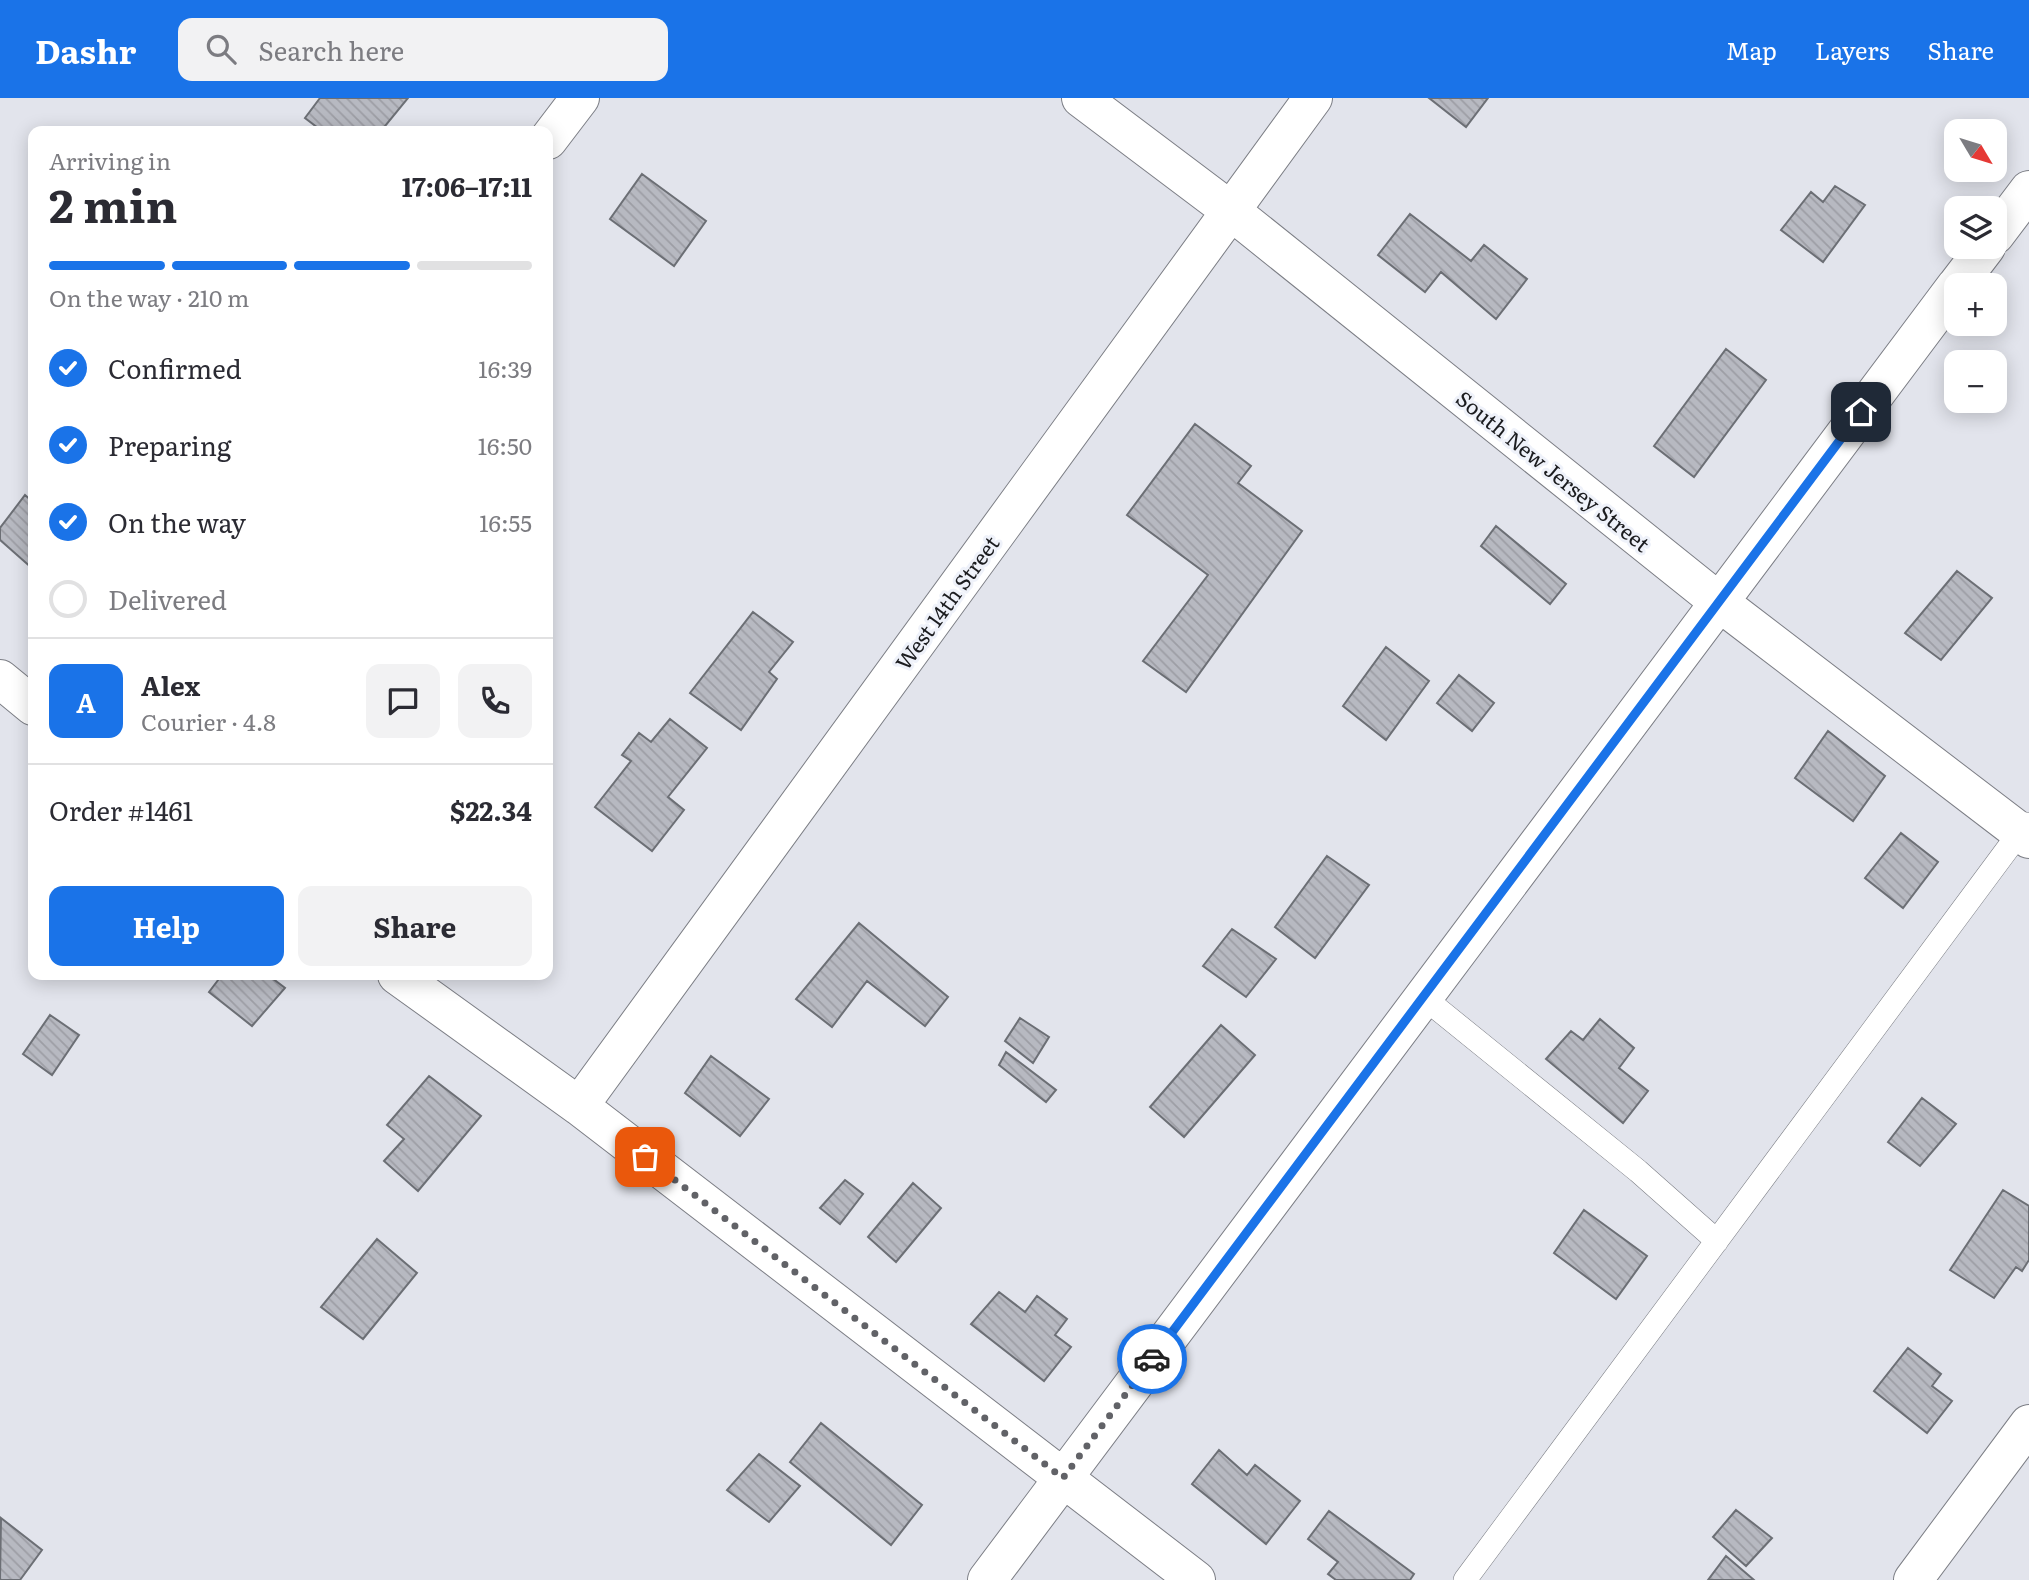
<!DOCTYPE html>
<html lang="en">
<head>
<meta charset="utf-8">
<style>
  body { margin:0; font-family:Literata,serif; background:#f2f2f3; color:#2b2b33; height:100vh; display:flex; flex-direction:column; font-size:26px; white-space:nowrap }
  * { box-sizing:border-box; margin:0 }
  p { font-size:23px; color:#7c7c81 }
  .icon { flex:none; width:38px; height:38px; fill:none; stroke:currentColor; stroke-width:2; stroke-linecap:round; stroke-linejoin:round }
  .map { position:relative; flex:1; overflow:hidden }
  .drawer { position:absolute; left:28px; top:28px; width:525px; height:854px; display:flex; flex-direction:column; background:#fff; border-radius:14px; box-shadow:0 4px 18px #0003 }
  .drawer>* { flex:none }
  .needle { width:46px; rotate:128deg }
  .tools { position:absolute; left:1944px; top:21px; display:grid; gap:14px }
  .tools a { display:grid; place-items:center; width:63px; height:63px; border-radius:14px; background:#fff; box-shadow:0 4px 18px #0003; font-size:35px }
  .pin { position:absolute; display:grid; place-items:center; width:60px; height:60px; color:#fff; margin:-30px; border-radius:14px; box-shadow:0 4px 10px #0006 }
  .courier { position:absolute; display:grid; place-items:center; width:70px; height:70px; margin:-35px; border:5px solid #1a73e8; border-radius:50%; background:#fff; color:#222; box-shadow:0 2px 9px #0007 }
  .headline em { font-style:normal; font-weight:700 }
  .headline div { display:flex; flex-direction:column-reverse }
  .headline { display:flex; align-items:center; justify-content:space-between; height:119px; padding:0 21px }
  h1 { font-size:46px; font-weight:700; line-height:52px }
  .bar { display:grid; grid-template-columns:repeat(4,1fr); gap:10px 7px; align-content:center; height:84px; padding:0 21px }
  .bar i { height:9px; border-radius:5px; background:#e1e1e2 }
  .bar .current { background:#1a73e8 }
  .bar p { grid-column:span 4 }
  .line { display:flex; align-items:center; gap:18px; padding:0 21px; border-top:2px solid #e1e1e2 }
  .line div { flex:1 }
  .round { display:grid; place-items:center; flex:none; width:74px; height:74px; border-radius:14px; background:#f2f2f3 }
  ol { padding:0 21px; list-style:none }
  li { display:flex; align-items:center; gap:21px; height:77px }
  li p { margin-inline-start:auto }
  li .icon { padding:7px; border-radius:50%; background:#1a73e8; color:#fff; stroke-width:4 }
  li:last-child { color:#7c7c81 }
  li i { width:38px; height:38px; border:4px solid #e1e1e2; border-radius:50% }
  .cta { display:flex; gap:14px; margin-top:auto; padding:14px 21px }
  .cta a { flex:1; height:80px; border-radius:14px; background:#1a73e8; color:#fff; font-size:28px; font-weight:700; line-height:80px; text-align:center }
  .cta a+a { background:#f2f2f3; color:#2b2b33 }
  header { display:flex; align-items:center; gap:42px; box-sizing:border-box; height:98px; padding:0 35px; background:#1a73e8; color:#fff }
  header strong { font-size:33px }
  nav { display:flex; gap:38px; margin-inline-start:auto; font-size:24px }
  .search { width:490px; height:63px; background:#f2f2f3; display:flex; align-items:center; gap:18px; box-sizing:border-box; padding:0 24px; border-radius:14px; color:#7c7c81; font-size:26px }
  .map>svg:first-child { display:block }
  .building { fill:url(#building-back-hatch); stroke:#6c6f75; stroke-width:2 }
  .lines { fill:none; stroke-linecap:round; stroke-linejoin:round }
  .lane-casing { stroke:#7c7e85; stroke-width:24 }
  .street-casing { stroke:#7c7e85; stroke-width:40 }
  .lane { stroke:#fff; stroke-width:23 }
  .street { stroke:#fff; stroke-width:38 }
  .done { stroke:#616267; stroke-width:7; stroke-dasharray:0 12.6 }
  .route { stroke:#1a73e8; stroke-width:9 }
  .labels { text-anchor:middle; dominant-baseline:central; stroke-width:6; stroke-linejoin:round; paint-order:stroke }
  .street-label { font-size:21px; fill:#1b1c1f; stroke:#eff2fa }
</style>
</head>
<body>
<header>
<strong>Dashr</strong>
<div class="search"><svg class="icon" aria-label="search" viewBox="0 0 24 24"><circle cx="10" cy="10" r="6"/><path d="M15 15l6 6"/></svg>Search here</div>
<nav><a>Map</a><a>Layers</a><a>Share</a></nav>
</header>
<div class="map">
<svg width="2029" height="1482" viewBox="0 0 2029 1482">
  <defs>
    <pattern id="building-back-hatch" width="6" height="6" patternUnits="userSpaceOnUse" patternTransform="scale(1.75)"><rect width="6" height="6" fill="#b7b9c1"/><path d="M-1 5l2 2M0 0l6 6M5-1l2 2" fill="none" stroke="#9d9ea5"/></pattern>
  </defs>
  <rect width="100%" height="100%" fill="#e2e4ec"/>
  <path class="building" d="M320,0H408L381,33H322L305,20Z
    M1429,0H1488L1466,29Z
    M642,76L706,123L674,168L610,121Z
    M1835,88L1865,107L1823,164L1781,132L1811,94L1823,104Z
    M1410,116L1471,163L1484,147L1527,181L1496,221L1441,174L1425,194L1378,157Z
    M1726,251L1766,282L1694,379L1654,348Z
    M1195,326L1251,368L1238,385L1302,433L1186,594L1143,563L1208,477L1127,417Z
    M25,397L33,404V471L0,442V430Z
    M1496,428L1566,486L1550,506L1481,448Z
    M1957,473L1992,500L1941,562L1905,535Z
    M753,514L793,544L769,574L777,581L741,632L690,595Z
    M1386,549L1429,583L1386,642L1343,608Z
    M1459,577L1494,605L1472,633L1437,605Z
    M670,621L707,650L668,699L684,712L652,753L595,709L631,663L622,657L639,635L651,644Z
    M1828,633L1885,678L1853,723L1795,680Z
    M1901,735L1938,764L1903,810L1865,780Z
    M1327,758L1369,787L1315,860L1275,829Z
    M859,825L948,899L925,928L867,883L832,929L796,901Z
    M1232,831L1276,861L1246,899L1203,868Z
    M222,877H268L285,890L252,928L209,894Z
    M50,917L79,937L52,977L23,956Z
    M1020,920L1049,939L1033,965L1005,943Z
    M1600,921L1634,950L1619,970L1648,993L1623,1025L1546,961L1571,933L1583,942Z
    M1221,927L1255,957L1184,1039L1150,1009Z
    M1006,954L1056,992L1046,1004L999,967Z
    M711,958L769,1001L740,1038L685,995Z
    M429,978L481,1018L418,1093L384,1063L404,1041L387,1027Z
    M1922,1000L1956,1026L1920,1068L1888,1044Z
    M845,1082L863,1096L840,1126L820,1110Z
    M913,1085L941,1110L896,1164L868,1139Z
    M2003,1092L2029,1108V1162L2022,1173L2016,1169L1994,1200L1950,1172Z
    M1584,1112L1647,1158L1616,1201L1554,1155Z
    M377,1141L417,1175L363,1241L321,1209Z
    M999,1194L1025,1214L1037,1198L1067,1221L1055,1237L1071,1249L1044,1283L971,1226Z
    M1908,1250L1941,1276L1932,1288L1952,1303L1927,1335L1874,1293Z
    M821,1325L922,1407L891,1447L790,1364Z
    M1219,1352L1247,1377L1255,1367L1300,1403L1266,1446L1192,1386Z
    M759,1356L800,1388L769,1424L727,1392Z
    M1736,1412L1772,1440L1746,1468L1713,1439Z
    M1329,1413L1414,1476L1410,1482H1336L1328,1476L1338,1464L1308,1441Z
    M1,1420L42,1452L20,1482H0Z
    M1726,1458L1754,1482H1708Z"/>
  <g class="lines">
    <defs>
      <path id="lane" d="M1423,899L1638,1073L1717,1143
        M1465,1482L2026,726"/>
      <path id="street" d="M1081,0L1231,113L1719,504L2029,741
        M548,42L580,0
        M1995,137L2029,92
        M1957,187L1986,149
        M0,581L33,608
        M397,877L579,1008L1196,1482
        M579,1008L1313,0
        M987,1482L1956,188
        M1913,1482L2029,1326"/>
    </defs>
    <use href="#lane" class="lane-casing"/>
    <use href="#street" class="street-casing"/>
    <use href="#lane" class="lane"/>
    <use href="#street" class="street"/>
  </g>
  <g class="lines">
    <path class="done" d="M645,1059L1063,1380L1152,1261"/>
    <path class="route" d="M1152,1261L1861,314"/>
  </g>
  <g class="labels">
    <g class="street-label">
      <text transform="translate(1554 372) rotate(39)">South New Jersey Street</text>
      <text transform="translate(946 504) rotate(-54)">West 14th Street</text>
    </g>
  </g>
</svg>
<div class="tools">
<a><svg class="needle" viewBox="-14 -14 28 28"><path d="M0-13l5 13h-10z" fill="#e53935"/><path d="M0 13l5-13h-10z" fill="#7c7c81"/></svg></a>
<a><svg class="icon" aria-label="layers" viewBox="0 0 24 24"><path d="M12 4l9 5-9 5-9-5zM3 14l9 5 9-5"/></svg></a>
<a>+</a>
<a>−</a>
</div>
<div class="pin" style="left:645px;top:1059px;background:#ea580c"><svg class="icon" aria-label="bag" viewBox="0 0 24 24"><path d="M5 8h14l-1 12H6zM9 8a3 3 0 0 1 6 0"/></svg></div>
<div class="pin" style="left:1861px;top:314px;background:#1f2937"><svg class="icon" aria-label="home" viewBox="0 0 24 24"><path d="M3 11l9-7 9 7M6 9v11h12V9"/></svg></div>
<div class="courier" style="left:1152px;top:1261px"><svg class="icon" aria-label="car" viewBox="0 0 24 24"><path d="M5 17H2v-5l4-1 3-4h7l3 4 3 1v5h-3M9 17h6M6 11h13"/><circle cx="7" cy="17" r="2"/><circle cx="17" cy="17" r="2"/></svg></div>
<section class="drawer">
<div class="headline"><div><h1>2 min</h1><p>Arriving in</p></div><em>17:06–17:11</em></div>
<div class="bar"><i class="current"></i><i class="current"></i><i class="current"></i><i></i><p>On the way · 210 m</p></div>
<ol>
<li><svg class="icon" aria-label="check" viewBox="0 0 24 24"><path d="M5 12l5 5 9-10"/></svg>Confirmed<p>16:39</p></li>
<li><svg class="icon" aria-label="check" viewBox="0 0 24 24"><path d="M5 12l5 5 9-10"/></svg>Preparing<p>16:50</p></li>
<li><svg class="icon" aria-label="check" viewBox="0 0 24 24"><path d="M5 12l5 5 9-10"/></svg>On the way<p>16:55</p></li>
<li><i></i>Delivered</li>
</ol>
<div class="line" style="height:126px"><b class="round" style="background:#1a73e8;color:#fff">A</b><div><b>Alex</b><p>Courier · 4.8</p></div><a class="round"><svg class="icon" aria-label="chat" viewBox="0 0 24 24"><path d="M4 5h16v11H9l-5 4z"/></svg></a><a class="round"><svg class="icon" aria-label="phone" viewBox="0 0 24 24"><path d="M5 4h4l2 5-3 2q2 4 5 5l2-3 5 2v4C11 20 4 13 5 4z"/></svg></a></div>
<div class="line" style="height:91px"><div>Order #1461</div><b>$22.34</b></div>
<div class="cta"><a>Help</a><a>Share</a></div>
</section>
</div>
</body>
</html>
